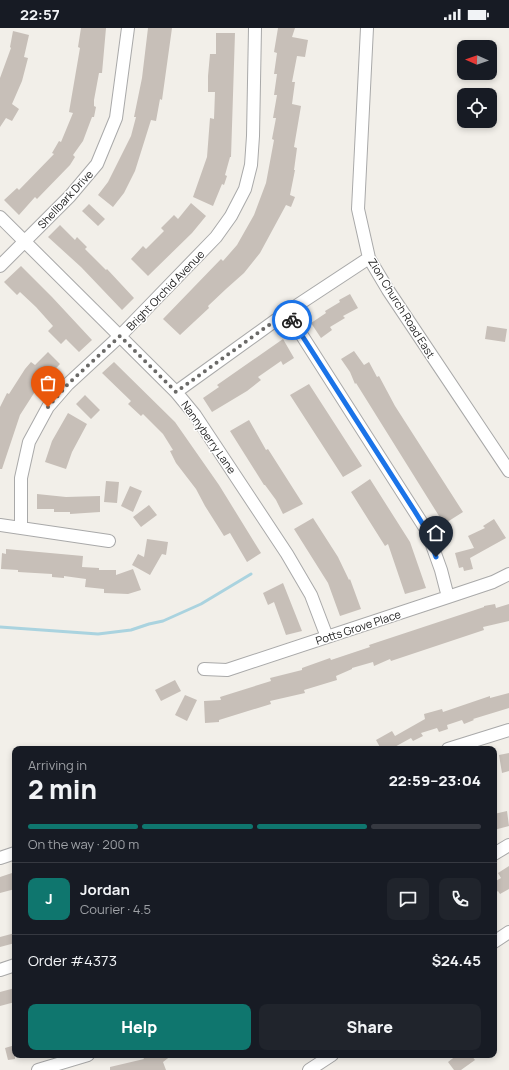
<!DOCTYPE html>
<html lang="en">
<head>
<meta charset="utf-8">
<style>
  body { margin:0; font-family:Manrope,sans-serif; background:#20242c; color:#f1f3f6; height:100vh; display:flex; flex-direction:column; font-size:15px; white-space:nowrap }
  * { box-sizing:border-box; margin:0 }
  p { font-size:13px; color:#9ea1a6 }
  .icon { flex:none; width:22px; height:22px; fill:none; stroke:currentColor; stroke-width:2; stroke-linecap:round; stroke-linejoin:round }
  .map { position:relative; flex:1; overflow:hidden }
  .side { position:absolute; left:12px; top:718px; width:485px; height:312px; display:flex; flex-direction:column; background:#171b24; border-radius:8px; box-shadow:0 2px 6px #0003 }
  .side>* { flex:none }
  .needle { width:26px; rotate:272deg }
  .tools { position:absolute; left:457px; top:12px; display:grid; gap:8px }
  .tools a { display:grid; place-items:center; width:40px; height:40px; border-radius:8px; background:#171b24; box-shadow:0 2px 6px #0003; font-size:20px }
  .pin { position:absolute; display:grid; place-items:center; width:34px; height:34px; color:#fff; margin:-41px -17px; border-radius:50% 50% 50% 0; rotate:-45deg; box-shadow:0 0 4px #0007 }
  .pin .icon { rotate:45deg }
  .courier { position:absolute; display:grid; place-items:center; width:40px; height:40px; margin:-20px; border:3px solid #1a73e8; border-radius:50%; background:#fff; color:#222; box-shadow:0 1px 5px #0007 }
  .headline em { font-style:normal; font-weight:800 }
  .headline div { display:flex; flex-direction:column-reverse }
  .headline { display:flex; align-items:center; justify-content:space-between; height:68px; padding:0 16px }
  h1 { font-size:26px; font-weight:800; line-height:30px }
  .bar { display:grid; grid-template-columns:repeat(4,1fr); gap:6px 4px; align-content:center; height:48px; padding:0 16px }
  .bar i { height:5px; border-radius:3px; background:#363941 }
  .bar .on { background:#0f766e }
  .bar p { grid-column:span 4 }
  .line { display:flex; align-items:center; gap:10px; padding:0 16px; border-top:1px solid #363941 }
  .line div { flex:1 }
  .round { display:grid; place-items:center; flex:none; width:42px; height:42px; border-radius:8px; background:#20242c }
  .action { display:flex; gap:8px; margin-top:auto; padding:8px 16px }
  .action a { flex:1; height:46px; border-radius:8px; background:#0f766e; color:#fff; font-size:16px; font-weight:800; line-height:46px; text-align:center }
  .action a+a { background:#20242c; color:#f1f3f6 }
  .status { display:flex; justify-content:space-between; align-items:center; height:28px; padding:0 20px; background:#171b24; direction:ltr }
  .status svg { height:11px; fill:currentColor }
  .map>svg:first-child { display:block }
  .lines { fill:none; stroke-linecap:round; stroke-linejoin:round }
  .stream { stroke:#aad3df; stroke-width:3 }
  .building { fill:#c7bfb8 }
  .minor-casing { stroke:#a9a9a9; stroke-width:14 }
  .minor { stroke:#fff; stroke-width:12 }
  .done { stroke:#6b6a68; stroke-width:4; stroke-dasharray:0 7.2 }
  .route { stroke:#1a73e8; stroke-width:5 }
  .labels { text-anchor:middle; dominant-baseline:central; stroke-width:3; stroke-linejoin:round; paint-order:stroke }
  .street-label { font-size:11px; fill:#222; stroke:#fff }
</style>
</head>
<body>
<div class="status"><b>22:57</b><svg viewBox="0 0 49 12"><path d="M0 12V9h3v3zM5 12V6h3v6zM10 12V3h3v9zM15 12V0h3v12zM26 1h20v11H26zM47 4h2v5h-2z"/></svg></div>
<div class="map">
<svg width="509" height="1042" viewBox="0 0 509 1042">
  <rect width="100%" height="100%" fill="#f2efe9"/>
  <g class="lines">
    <path class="stream" d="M0,599L98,606L131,602L149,596L163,593L201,576L251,546"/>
  </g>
  <path class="building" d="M81,0H106L102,45H99L94,72V78L96,79L94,89H92L83,113L73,127L75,129L70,137L37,171L35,169L19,187L4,172L17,160L19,162L54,126L52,125L59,113L61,114L73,85L69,84L80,20L78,19Z
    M148,0H172L162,72L160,71L156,93L151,92L135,143L124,165L113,179L98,167L108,154L131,108L136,89H134L142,50Z
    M278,0H295L292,9L308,12L305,29L297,28L292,54H295L292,76L301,78L294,119L297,120L294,142H295L290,167L295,169L291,179L286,177L260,225L244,245L226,261L208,278L209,280L180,307L163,291L221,231L223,233L237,217L254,187L266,155L274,112L272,111L276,90H273L277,67H274L277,46H274L277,25L274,24Z
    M13,3L29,7L24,29L28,30L22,53L12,76L19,81L12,93L6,90L0,99V50L11,20L10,19Z
    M216,5H235L231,129H230L225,147L227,148L224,157L222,156L213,178L193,169L207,129L210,90L214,91L215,64H208V48L210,26H216Z
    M191,175L206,188L192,205L148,248L131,231L143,218L146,221L164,203L161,200L174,187L178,191Z
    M89,176L105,191L98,198L82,183Z
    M60,197L75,212L77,209L87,219L85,221L106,242L107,241L134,270L122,282L81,239L48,209Z
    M21,238L52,269L92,312L79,324L66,311L61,316L48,303L53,298L36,279L20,264L17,267L4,254Z
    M350,266L358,280L343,288L345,290L330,299L332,302L321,310L311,295L326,285L325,283L340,274L339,272Z
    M487,298L507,301L505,314L485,311Z
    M283,311L294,330L283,337L281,333L258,349L261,352L247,363L212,384L203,370L219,359L217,357Z
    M354,323L364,337L369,334L377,349L379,348L395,378L463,484L444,496L356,355L355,356L350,344L341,331Z
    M48,324L60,336L36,362L20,387L2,441H0V379L7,365L9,366L25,341L31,334L35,337Z
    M114,334L175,394L219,457L261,525L247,534L230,505L224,508L205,478L196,461L176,435L170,423L173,422L163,406L143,386L141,388L128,376L131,373L102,345Z
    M309,356L362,438L343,449L290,367Z
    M85,367L100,382L91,391L76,376Z
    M68,385L87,396L72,424L66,441L45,434L52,413Z
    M249,392L266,422L268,421L303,476L283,486L276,472L265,457H264L230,403Z
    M370,451L410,514L426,560L405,566L388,516L385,518L351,464Z
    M106,453L119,454L117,475L104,474Z
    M130,458L142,463L133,484L121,478Z
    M37,466L66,469L100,468V484L70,486V484H54V481H37Z
    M149,477L157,487L141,499L133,489Z
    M313,490L338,529L349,552L350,551L361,581L340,588L328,555L294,501Z
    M494,491L506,510L470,530L473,541L464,543L463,539L459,540L455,525L474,520L468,508L485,500L483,498Z
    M147,511L168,514L166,527L162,526L150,547L132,537L138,526L144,529Z
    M6,521L83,528L82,539L99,540V542H116V547L133,541L141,562L128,566L104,565V561L85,559L86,551L64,548V550L52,549V546L18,544V542L1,541L2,525L6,526Z
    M283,555L302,603L286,607L274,574L268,577L263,565Z
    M495,576L496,580L509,576V593L483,599L484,602L391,633L390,631L374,638L373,634L352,640V641L336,648L337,652L304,662L305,665L270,673L271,676L219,692V694L205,695L204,673L221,672L220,669L271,653L270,650L302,642V640L330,630L331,632L370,619L369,617L378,614L484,579V578Z
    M175,652L181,663L161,673L155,662Z
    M509,665V680L473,691L474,692L464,696L462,692L447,697L448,701L439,704L437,700L421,705L423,708L413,713L411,710L391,721H381L376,712L392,703L395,708L425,691L424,686L442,681L443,684L490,668V670Z
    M185,667L197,672L187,693L175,687Z
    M509,725V743L502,745L499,727Z
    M507,783L509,798L494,802V786Z
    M509,838V861L500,866L498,863L494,866V854L501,850L498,845Z
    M15,844V861L0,865V849Z
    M15,905V915L0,919V909Z
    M15,960V974L0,978V964Z
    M15,1017V1031L8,1032L5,1020Z
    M142,1027H172L163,1034L166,1042H110V1039L144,1031Z
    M457,1027H471L475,1032L461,1042H454L448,1034Z"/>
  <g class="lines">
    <defs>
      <path id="minor" d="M367,0L358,181L369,230L388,262L509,443
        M0,189L176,364L195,387L287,526L311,567L327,609
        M0,238L70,168L97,136L116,90L128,0
        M287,284L427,503L441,542L448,569
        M176,364L287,284L369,230
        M0,497L109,513
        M21,500V450L29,414L48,379L68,356L120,308L216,209L231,188L245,161L251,137L253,108L255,0
        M204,641L227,642L448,569L493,554L509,546
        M448,721L509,702
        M494,826L509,817
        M0,830L15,825
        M494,914L509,904
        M0,942L15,937
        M38,1042L88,1027
        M309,1042L332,1027"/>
    </defs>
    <use href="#minor" class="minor-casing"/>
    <use href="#minor" class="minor"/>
  </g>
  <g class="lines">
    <path class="done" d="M48,379L68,356L120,308L176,364L287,284L292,292"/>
    <path class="route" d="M292,292L414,482L427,503L436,529"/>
  </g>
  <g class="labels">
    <g class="street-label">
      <text transform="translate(65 171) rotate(-47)">Shellbark Drive</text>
      <text transform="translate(165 262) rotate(-46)">Bright Orchid Avenue</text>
      <text transform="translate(402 280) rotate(58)">Zion Church Road East</text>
      <text transform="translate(209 409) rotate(55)">Nannyberry Lane</text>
      <text transform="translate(358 599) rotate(-18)">Potts Grove Place</text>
    </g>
  </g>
</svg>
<div class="tools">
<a><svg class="needle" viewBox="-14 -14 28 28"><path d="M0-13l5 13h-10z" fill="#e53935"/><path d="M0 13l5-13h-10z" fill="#9ea1a6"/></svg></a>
<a><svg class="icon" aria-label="locate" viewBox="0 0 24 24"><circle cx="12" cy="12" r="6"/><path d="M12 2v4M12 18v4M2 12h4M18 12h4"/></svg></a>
</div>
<div class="pin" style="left:48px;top:379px;background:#ea580c"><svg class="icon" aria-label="bag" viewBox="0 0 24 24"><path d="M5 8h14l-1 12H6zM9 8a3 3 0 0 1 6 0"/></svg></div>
<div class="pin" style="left:436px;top:529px;background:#1f2937"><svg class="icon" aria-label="home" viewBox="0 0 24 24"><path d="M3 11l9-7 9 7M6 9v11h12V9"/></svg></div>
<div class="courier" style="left:292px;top:292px"><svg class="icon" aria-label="bike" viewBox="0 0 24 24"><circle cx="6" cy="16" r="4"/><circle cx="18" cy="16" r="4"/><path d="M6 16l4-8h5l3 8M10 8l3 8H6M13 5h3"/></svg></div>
<section class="side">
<div class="headline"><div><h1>2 min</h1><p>Arriving in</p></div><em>22:59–23:04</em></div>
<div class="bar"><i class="on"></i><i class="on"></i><i class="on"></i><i></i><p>On the way · 200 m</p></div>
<div class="line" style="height:72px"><b class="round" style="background:#0f766e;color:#fff">J</b><div><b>Jordan</b><p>Courier · 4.5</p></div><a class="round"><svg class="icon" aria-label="chat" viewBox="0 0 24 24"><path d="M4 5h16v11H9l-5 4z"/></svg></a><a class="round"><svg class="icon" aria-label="phone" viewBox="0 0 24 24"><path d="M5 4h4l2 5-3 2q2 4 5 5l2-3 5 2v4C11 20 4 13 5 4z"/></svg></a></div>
<div class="line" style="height:52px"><div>Order #4373</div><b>$24.45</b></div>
<div class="action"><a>Help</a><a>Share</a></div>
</section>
</div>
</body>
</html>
